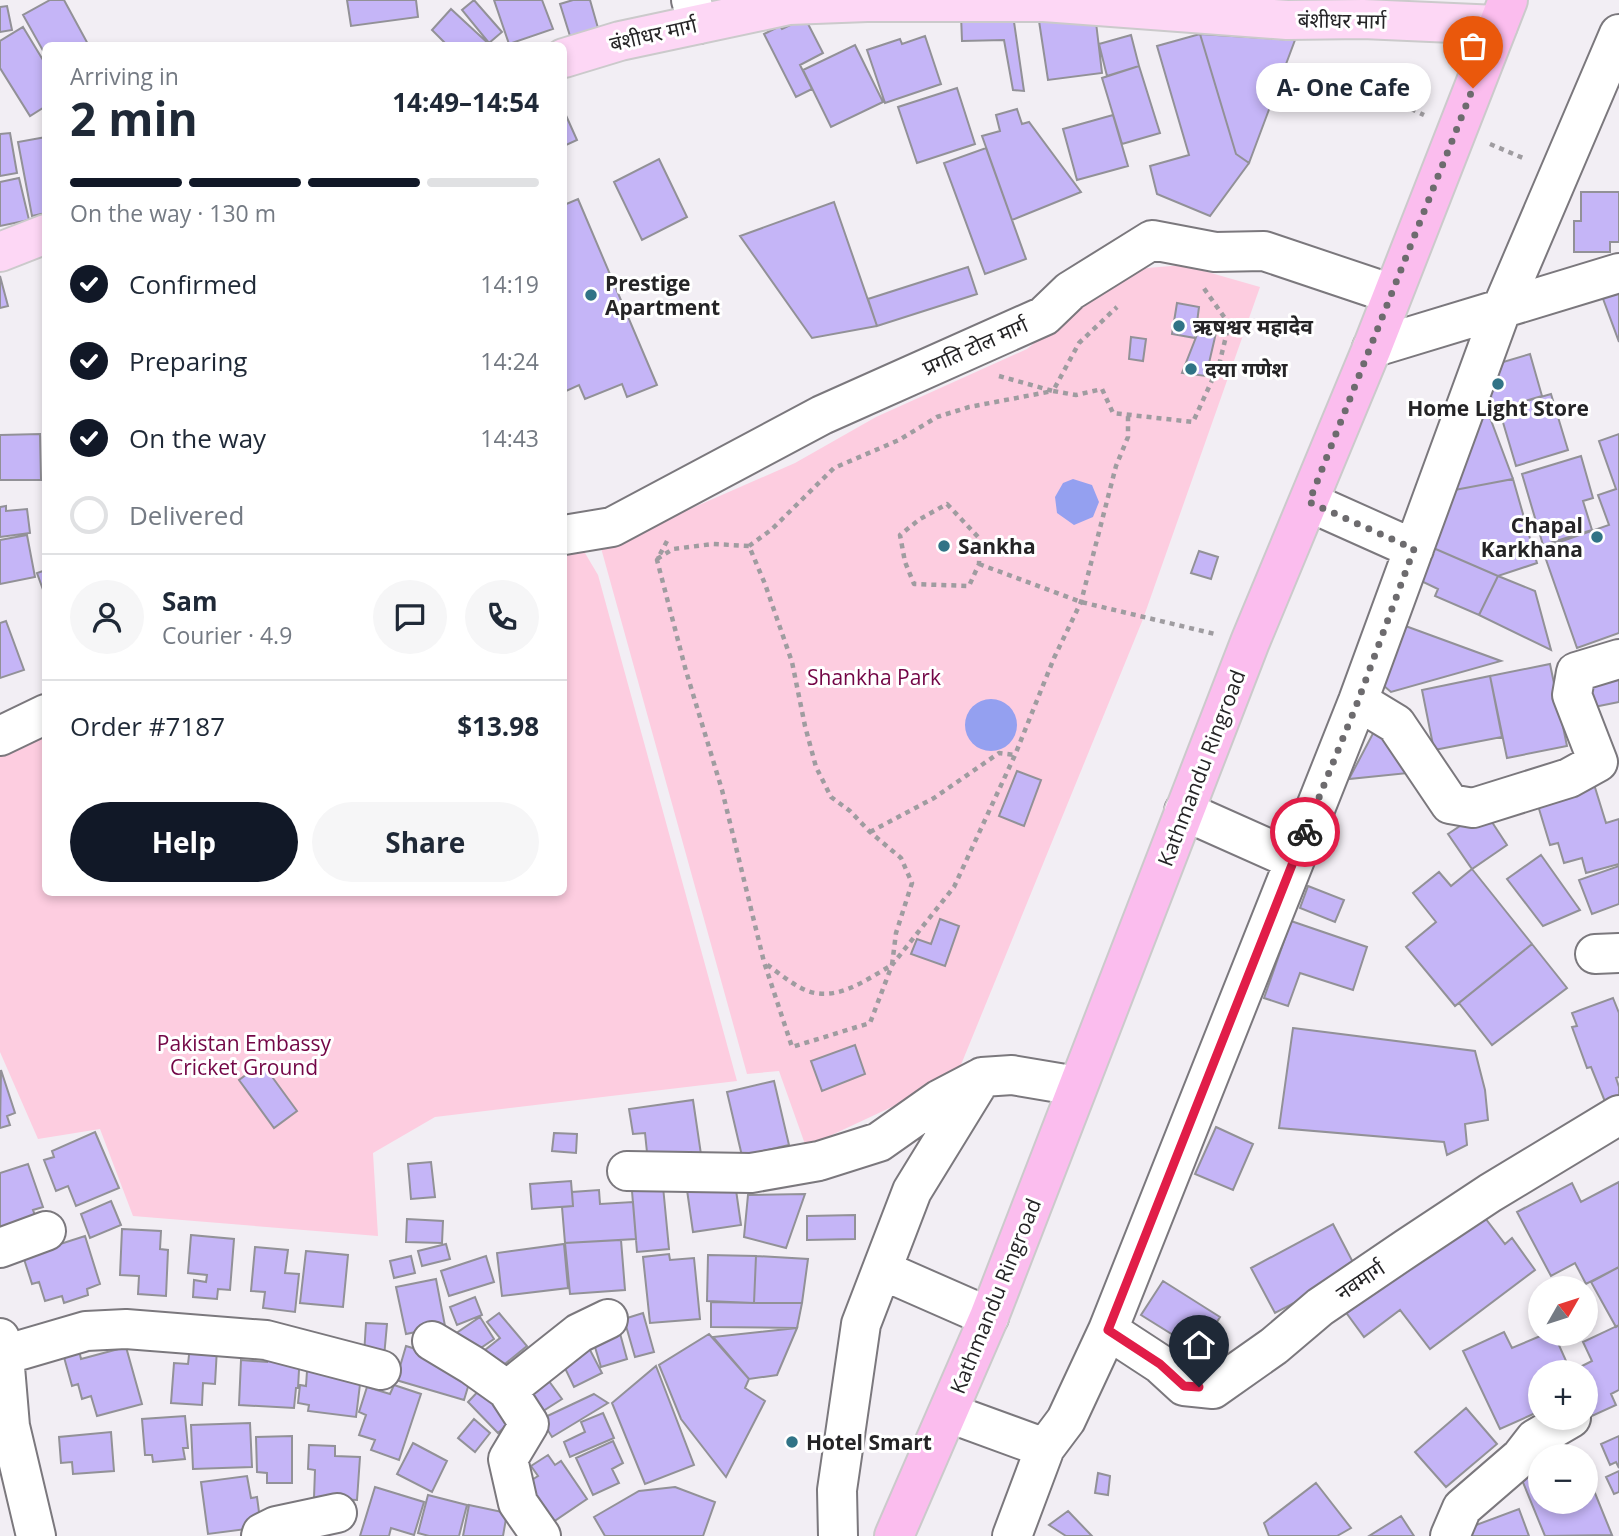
<!DOCTYPE html>
<html lang="en">
<head>
<meta charset="utf-8">
<style>
  body { margin:0; font-family:"Open Sans","Noto Sans Devanagari",sans-serif; background:#f6f6f7; color:#1f2937; height:100vh; display:flex; flex-direction:column; font-size:26px; white-space:nowrap }
  * { box-sizing:border-box; margin:0 }
  p { font-size:23px; color:#747a83 }
  .icon { flex:none; width:38px; height:38px; fill:none; stroke:currentColor; stroke-width:2; stroke-linecap:round; stroke-linejoin:round }
  .map { position:relative; flex:1; overflow:hidden }
  .details { position:absolute; left:42px; top:42px; width:525px; height:854px; display:flex; flex-direction:column; background:#fff; border-radius:10px; box-shadow:0 4px 10px #0003 }
  .details>* { flex:none }
  .needle { width:46px; rotate:51deg }
  .buttons { position:absolute; left:1528px; top:1276px; display:grid; gap:14px }
  .buttons a { display:grid; place-items:center; width:70px; height:70px; border-radius:50%; background:#fff; box-shadow:0 4px 10px #0003; font-size:35px }
  .pin { position:absolute; display:grid; place-items:center; width:60px; height:60px; color:#fff; margin:-72px -30px; border-radius:50% 50% 50% 0; rotate:-45deg; box-shadow:0 0 7px #0007 }
  .pin .icon { rotate:45deg }
  .courier { position:absolute; display:grid; place-items:center; width:70px; height:70px; margin:-35px; border:5px solid #e11d48; border-radius:50%; background:#fff; color:#222; box-shadow:0 2px 9px #0007 }
  .bubble { position:absolute; height:49px; border-radius:24px; background:#fff; box-shadow:0 4px 10px #0003; font-size:23px; font-weight:700; line-height:49px; text-align:center }
  .headline em { font-style:normal; font-weight:700 }
  .headline div { display:flex; flex-direction:column-reverse }
  .headline { display:flex; align-items:center; justify-content:space-between; height:119px; padding:0 28px }
  h1 { font-size:46px; font-weight:700; line-height:52px }
  .bar { display:grid; grid-template-columns:repeat(4,1fr); gap:10px 7px; align-content:center; height:84px; padding:0 28px }
  .bar i { height:9px; border-radius:5px; background:#e0e1e3 }
  .bar .active { background:#111827 }
  .bar p { grid-column:span 4 }
  .line { display:flex; align-items:center; gap:18px; padding:0 28px; border-top:2px solid #e0e1e3 }
  .line div { flex:1 }
  .round { display:grid; place-items:center; flex:none; width:74px; height:74px; border-radius:37px; background:#f6f6f7 }
  ol { padding:0 28px; list-style:none }
  li { display:flex; align-items:center; gap:21px; height:77px }
  li p { margin-inline-start:auto }
  li .icon { padding:7px; border-radius:50%; background:#111827; color:#fff; stroke-width:4 }
  li:last-child { color:#747a83 }
  li i { width:38px; height:38px; border:4px solid #e0e1e3; border-radius:50% }
  .primary-button { display:flex; gap:14px; margin-top:auto; padding:14px 28px }
  .primary-button a { flex:1; height:80px; border-radius:42px; background:#111827; color:#fff; font-size:28px; font-weight:700; line-height:80px; text-align:center }
  .primary-button a+a { background:#f6f6f7; color:#1f2937 }
  .map>svg:first-child { display:block }
  .green { fill:#fdcde0 }
  .water { fill:#94a0f0 }
  .building { fill:#c5b5f7; stroke:#929197; stroke-width:2 }
  .lines { fill:none; stroke-linecap:round; stroke-linejoin:round }
  .minor-casing { stroke:#7b787d; stroke-width:42 }
  .major-casing { stroke:#cbcacb; stroke-width:42 }
  .highway-casing { stroke:#cbcacb; stroke-width:42 }
  .path { stroke:#9f9ca0; stroke-width:4.5; stroke-dasharray:5 5; stroke-linecap:butt }
  .minor { stroke:#fff; stroke-width:38 }
  .major { stroke:#fdd7f5; stroke-width:38 }
  .highway { stroke:#fbbdee; stroke-width:38 }
  .done { stroke:#6d6b6e; stroke-width:7; stroke-dasharray:0 12.6 }
  .route { stroke:#e11d48; stroke-width:9 }
  .poi-dot { fill:#317386; stroke:#fff; stroke-width:2.5 }
  .labels { text-anchor:middle; dominant-baseline:central; stroke-width:6; stroke-linejoin:round; paint-order:stroke }
  .street-label { font-size:21px; fill:#252426; stroke:#fff }
  .poi-label { font-size:21px; font-weight:bold; fill:#252426; stroke:#fff; text-anchor:start }
  .park-label { font-size:21px; fill:#730646; stroke:#fff }
</style>
</head>
<body>
<div class="map">
<svg width="1619" height="1536" viewBox="0 0 1619 1536">
  <rect width="100%" height="100%" fill="#f2eef4"/>
  <path class="green" d="M1183,265L1260,287L1143,619L956,1077L806,1147L779,1071L747,1074L601,548L795,463L876,417L1027,349L1123,270Z
    M564,551L585,553L598,575L737,1081L435,1117L373,1153L378,1236L133,1216L100,1129L38,1139L0,1052V757L30,737L45,730L46,892H564Z"/>
  <path class="water" d="M1073,479L1092,485L1099,502L1093,517L1074,525L1057,513L1055,497L1063,483Z
    M965 725a26 26 0 1 1 52 0a26 26 0 1 1-52 0Z"/>
  <path class="building" d="M50,0H64L89,46H46V56L23,15Z
    M347,0H416L418,17L351,26Z
    M474,0L502,32L489,43L462,10Z
    M494,0H542L553,29L509,44Z
    M573,0H590L598,28L570,36L560,4Z
    M7,6L12,30L0,32V7Z
    M451,9L491,46H448L432,30Z
    M1095,14L1102,73L1048,80L1039,21Z
    M961,15H1013L1024,91L1013,90L1004,40L962,41Z
    M805,18L823,53L800,65L812,89L796,97L764,34L780,26L782,29Z
    M23,27L46,65V106L30,116L0,68V41Z
    M1200,34L1295,40L1249,163L1236,154Z
    M1200,34L1236,154L1249,163L1210,216L1157,194L1150,166L1189,155L1157,46Z
    M1131,35L1139,66L1107,76L1099,44Z
    M925,36L941,84L885,103L867,50L900,39L902,44Z
    M855,45L883,102L831,127L803,70Z
    M1139,66L1160,133L1122,144L1102,78Z
    M957,88L975,144L917,163L898,107Z
    M1017,109L1022,124L1029,122L1081,192L1012,220L982,136L1000,131L996,115Z
    M564,111L577,140L564,146Z
    M1113,115L1128,166L1077,180L1063,129Z
    M10,133L17,173L0,176V134Z
    M46,137V213L32,216L18,142Z
    M986,148L1026,259L985,274L944,163Z
    M659,159L687,217L642,240L614,182Z
    M19,178L29,220L0,226V182Z
    M1581,192H1619V242H1610V252H1574V221H1581Z
    M578,199L657,385L627,397L622,384L585,399L579,385L564,392V205Z
    M834,202L877,326L812,338L740,236Z
    M968,267L977,294L877,326L868,299Z
    M0,276L8,306L0,308Z
    M1619,282V342L1599,288Z
    M1177,303L1199,307L1195,338L1172,334Z
    M1202,322L1218,324L1206,376L1182,373Z
    M1131,337L1146,339L1143,361L1129,359Z
    M1530,354L1542,396L1495,410L1483,368Z
    M1480,391L1513,479L1444,492Z
    M1551,394L1568,450L1516,466L1499,409Z
    M40,434L41,480H0V435Z
    M1619,434V633L1577,648L1542,548L1609,525L1598,495L1616,489L1599,441Z
    M1581,456L1593,498L1583,501L1592,530L1543,545L1522,474Z
    M1513,479L1537,563L1498,576L1431,547L1444,492Z
    M6,506V511L27,509L30,533L0,537V507Z
    M27,535L35,577L0,584V540Z
    M1431,547L1498,576L1479,615L1435,596L1438,589L1417,579Z
    M1199,551L1218,557L1211,579L1191,573Z
    M46,570V598L37,573Z
    M1498,576L1535,591L1551,650L1479,615Z
    M6,621L24,670L0,678V623Z
    M1400,624L1501,661L1391,692L1377,680Z
    M1550,664L1567,746L1507,758L1490,676Z
    M1619,666V702L1589,708L1582,673Z
    M1490,676L1502,737L1434,750L1422,690Z
    M1379,722L1418,772L1349,779Z
    M1017,771L1041,780L1024,826L999,816Z
    M1593,781L1606,823L1619,819V864L1586,873L1582,858L1564,863L1558,843L1550,845L1536,799Z
    M1484,810L1507,845L1472,869L1448,834Z
    M1541,855L1580,910L1543,926L1507,879Z
    M1619,866V904L1592,914L1579,880Z
    M1472,869L1532,944L1455,1006L1406,947L1436,922L1413,893L1439,872L1451,886Z
    M1308,886L1344,900L1335,922L1300,908Z
    M940,919L959,926L945,966L911,954L917,939L931,944Z
    M1291,921L1367,947L1353,990L1300,973L1288,1006L1264,998Z
    M1532,944L1567,988L1492,1045L1459,1003Z
    M1613,998L1619,1013V1077L1616,1078L1619,1087V1105L1608,1109L1591,1067L1587,1068L1572,1027L1577,1026L1572,1013Z
    M1293,1028L1475,1051L1485,1090L1488,1120L1465,1124L1467,1145L1447,1155L1444,1142L1279,1128Z
    M855,1045L865,1074L822,1091L811,1061Z
    M262,1063L297,1111L274,1128L239,1080Z
    M1,1070L15,1113L7,1116L10,1125L0,1128Z
    M774,1081L789,1145L742,1156L727,1092Z
    M693,1100L702,1161L648,1162L645,1133L633,1134L629,1109Z
    M1216,1127L1253,1144L1233,1190L1195,1174Z
    M95,1132L119,1188L76,1206L68,1186L56,1191L44,1160L54,1157L52,1151Z
    M554,1133L577,1134L576,1153L552,1151Z
    M431,1162L435,1197L411,1199L408,1164Z
    M28,1164L43,1207L33,1210L36,1218L0,1229V1173Z
    M662,1176L669,1249L637,1252L631,1179Z
    M571,1181L573,1206L532,1209L530,1184Z
    M1619,1182V1267L1586,1284L1575,1263L1551,1276L1517,1212L1572,1183L1581,1202Z
    M735,1183L741,1225L693,1232L687,1190Z
    M599,1190L600,1204L633,1202L636,1239L565,1243L562,1207L573,1206L572,1192Z
    M805,1194L786,1248L744,1237L748,1195Z
    M111,1201L121,1225L90,1238L81,1214Z
    M1476,1206L1505,1244L1512,1238L1535,1270L1430,1349L1400,1310L1364,1337L1342,1307Z
    M855,1215V1239L807,1240V1216Z
    M407,1219L443,1221L442,1243L406,1242Z
    M1333,1224L1357,1270L1275,1313L1251,1268Z
    M122,1229L161,1231L160,1249L168,1250L166,1296L138,1294L139,1276L120,1275Z
    M191,1235L234,1239L230,1290L218,1289L217,1299L193,1297L194,1280L206,1282L207,1275L188,1273Z
    M85,1236L100,1284L87,1289L88,1295L64,1303L62,1296L45,1301L39,1282L32,1284L23,1256Z
    M621,1240L625,1290L570,1294L565,1243Z
    M446,1244L450,1259L422,1266L418,1251Z
    M564,1244L568,1288L502,1296L497,1253Z
    M255,1247L288,1250L285,1273L299,1274L295,1312L263,1308L265,1292L251,1291Z
    M306,1251L348,1255L343,1307L300,1303Z
    M669,1254L670,1260L694,1258L700,1319L650,1323L643,1257Z
    M708,1255L756,1256L754,1303L707,1301Z
    M411,1256L415,1273L394,1278L390,1261Z
    M486,1256L494,1282L449,1296L441,1271Z
    M756,1256L808,1259L802,1303H754Z
    M1619,1267V1325L1616,1327L1591,1282Z
    M436,1279L445,1326L406,1334L396,1287Z
    M1163,1281L1220,1317L1199,1351L1141,1315Z
    M475,1297L482,1315L457,1325L450,1307Z
    M711,1302L754,1303H802L797,1328L711,1327Z
    M499,1313L527,1346L495,1372L480,1354L500,1338L487,1322Z
    M643,1313L654,1352L635,1357L624,1319Z
    M480,1317L494,1339L466,1358L452,1336Z
    M366,1323L387,1324L384,1357L364,1355Z
    M1619,1325V1390L1611,1394L1616,1405L1592,1416L1586,1402V1397L1590,1395L1586,1384V1372H1580L1578,1368L1592,1361L1583,1342Z
    M618,1326L627,1359L601,1367L591,1334Z
    M797,1328L777,1375L749,1379L713,1337Z
    M1504,1332L1512,1348L1545,1334H1554L1571,1372H1540V1411L1500,1429L1463,1351Z
    M709,1334L749,1379L745,1388L765,1401L726,1477L681,1419L659,1365Z
    M78,1346L81,1359L126,1347L142,1404L97,1416L91,1396L82,1399L78,1384L72,1386L62,1350Z
    M190,1346L217,1348L215,1384L203,1383L202,1405L171,1403L174,1363L188,1364Z
    M406,1346L474,1367L464,1400L396,1380Z
    M590,1350L602,1373L574,1387L563,1364Z
    M267,1351L300,1352L298,1388H296L294,1408L239,1405L241,1360L267,1362Z
    M656,1366L694,1465L645,1484L612,1403Z
    M362,1368L356,1417L308,1411L309,1405L298,1403L300,1385L306,1386L307,1371Z
    M546,1377L562,1399L532,1418L520,1393Z
    M485,1384L516,1417L498,1433L468,1402Z
    M394,1385L421,1394L399,1460L371,1450L375,1440L359,1435L366,1415L359,1412L367,1387L390,1394Z
    M594,1394L608,1403L552,1437L541,1419Z
    M1466,1408L1497,1444L1446,1487L1415,1452Z
    M603,1413L614,1438L570,1457L564,1442L585,1432L581,1422Z
    M185,1416L188,1448H183L185,1459L153,1462L152,1455H145L142,1419Z
    M474,1419L490,1433L475,1452L458,1438Z
    M250,1423L252,1467L193,1469L191,1425Z
    M111,1432L114,1471L73,1474L72,1462L61,1463L59,1437Z
    M292,1436V1483H267V1473L257,1472L256,1437Z
    M1619,1436V1468L1616,1462L1610,1465L1601,1444Z
    M613,1441L623,1463L612,1469L619,1483L593,1495L576,1458Z
    M413,1443L447,1461L432,1492L397,1474Z
    M309,1445L335,1446V1456L360,1457L357,1500L314,1498L315,1470L308,1469Z
    M548,1455L555,1465L561,1461L587,1499L553,1522L527,1483L538,1476L531,1466Z
    M1586,1471L1612,1535L1545,1536L1522,1480L1540,1472V1502H1586Z
    M1619,1471V1492L1614,1494L1606,1477Z
    M1098,1473L1110,1476L1108,1495L1095,1493Z
    M247,1476L251,1498L257,1497L261,1527L208,1534L201,1482Z
    M1316,1483L1351,1528L1337,1536H1269L1264,1523Z
    M375,1487L424,1502L414,1535L391,1528L389,1536H360Z
    M675,1487L715,1502L703,1536H605L594,1517L639,1491Z
    M428,1495L467,1505L459,1536H429L418,1533Z
    M469,1505L507,1513L503,1536H463Z
    M1519,1509L1529,1536H1462L1460,1531Z
    M1068,1511L1092,1536H1066L1049,1525Z
    M1401,1516L1414,1536H1369Z"/>
  <g class="lines">
    <defs>
      <path id="minor" d="M691,0L698,24
        M1372,348L1619,273
        M1309,502L1414,549
        M564,535L612,527L822,415L1044,316L1070,291L1152,240L1215,252L1264,251L1392,294
        M1358,701L1396,724L1450,804L1473,808L1569,778L1598,762L1572,695L1576,672L1619,659
        M0,736L46,714
        M1184,811L1294,860
        M1595,954L1619,953
        M627,1171L751,1173L819,1161L879,1142L940,1099L982,1077L1012,1075L1077,1086
        M0,1248L46,1231
        M882,1270L989,1317
        M1108,1330L1160,1364L1184,1386L1213,1389L1274,1346L1320,1307L1407,1248L1490,1193L1619,1115
        M0,1338L4,1355L10,1426L36,1536
        M432,1341L472,1365L507,1390L529,1424L508,1459L518,1503L541,1536
        M4,1355L86,1331L126,1329L266,1340L381,1370
        M507,1390L579,1333L608,1319
        M949,1413L1045,1448
        M261,1536L262,1533L276,1526L337,1513
        M838,1536L837,1490L861,1324L912,1191L982,1077
        M1012,1536L1045,1448L1066,1420L1108,1330L1358,701L1502,308L1619,34
        M1450,1536L1462,1508L1521,1457L1535,1439L1571,1418"/>
      <path id="major" d="M564,58L620,41L789,5L867,2H1044L1287,20L1363,19L1498,25
        M0,252L46,234"/>
      <path id="highway" d="M894,1536L989,1317L1250,642L1372,348L1508,0"/>
    </defs>
    <use href="#minor" class="minor-casing"/>
    <use href="#major" class="major-casing"/>
    <use href="#highway" class="highway-casing"/>
    <path class="path" d="M1384,96L1424,115
      M1490,144L1523,158
      M999,376L1053,391L1079,343L1117,307
      M947,504L980,539L979,564L969,586L914,584L905,562L900,535L920,519Z
      M667,541L657,560L686,671L722,790L764,962L792,1047L870,1023L892,965L954,887L1015,755L1054,658L1081,602L1116,466L1128,437V415
      M749,546L771,530L834,468L899,440L937,417L969,407L1053,391L1076,395L1102,389L1113,413L1193,422L1219,365L1229,324L1203,287
      M657,559L673,549L713,544L749,546L765,584L792,662L805,726L816,767L831,797L850,811L870,832L901,858L912,883L896,933L892,965C864,981 833,1005 801,988C788,981 776,971 765,963
      M979,564L1081,602L1215,634
      M870,832L934,798L999,753L1015,755"/>
    <use href="#minor" class="minor"/>
    <use href="#major" class="major"/>
    <use href="#highway" class="highway"/>
  </g>
  <g class="lines">
    <path class="done" d="M1305,832L1358,701L1414,549L1309,502L1473,88"/>
    <path class="route" d="M1199,1387L1184,1386L1160,1364L1108,1330L1305,832"/>
  </g>
  <g class="poi-dot">
    <circle cx="591" cy="295" r="7"/>
    <circle cx="1179" cy="326" r="7"/>
    <circle cx="1191" cy="369" r="7"/>
    <circle cx="1498" cy="384" r="7"/>
    <circle cx="1597" cy="537" r="7"/>
    <circle cx="944" cy="546" r="7"/>
    <circle cx="792" cy="1442" r="7"/>
  </g>
  <g class="labels">
    <g class="street-label">
      <text transform="translate(1342 20) rotate(1)">बंशीधर मार्ग</text>
      <text transform="translate(653 34) rotate(-13)">बंशीधर मार्ग</text>
      <text transform="translate(975 346) rotate(-24)">प्रगति टोल मार्ग</text>
      <text transform="translate(1201 768) rotate(-69)">Kathmandu Ringroad</text>
      <text transform="translate(1360 1280) rotate(-34)">नवमार्ग</text>
      <text transform="translate(995 1296) rotate(-68)">Kathmandu Ringroad</text>
    </g>
    <g class="poi-label">
      <text x="605" y="283">Prestige<tspan x="605" dy="24">Apartment</tspan></text>
      <text x="1193" y="326">ऋषश्वर महादेव</text>
      <text x="1205" y="369">दया गणेश</text>
      <text x="1498" y="408" text-anchor="middle">Home Light Store</text>
      <text x="1583" y="525" text-anchor="end">Chapal<tspan x="1583" dy="24">Karkhana</tspan></text>
      <text x="958" y="546">Sankha</text>
      <text x="806" y="1442">Hotel Smart</text>
    </g>
    <g class="park-label">
      <text x="874" y="677">Shankha Park</text>
      <text x="244" y="1043">Pakistan Embassy<tspan x="244" dy="24">Cricket Ground</tspan></text>
    </g>
  </g>
</svg>
<div class="buttons">
<a><svg class="needle" viewBox="-14 -14 28 28"><path d="M0-13l5 13h-10z" fill="#e53935"/><path d="M0 13l5-13h-10z" fill="#747a83"/></svg></a>
<a>+</a>
<a>−</a>
</div>
<div class="pin" style="left:1473px;top:88px;background:#ea580c"><svg class="icon" aria-label="bag" viewBox="0 0 24 24"><path d="M5 8h14l-1 12H6zM9 8a3 3 0 0 1 6 0"/></svg></div>
<div class="pin" style="left:1199px;top:1387px;background:#1f2937"><svg class="icon" aria-label="home" viewBox="0 0 24 24"><path d="M3 11l9-7 9 7M6 9v11h12V9"/></svg></div>
<div class="courier" style="left:1305px;top:832px"><svg class="icon" aria-label="bike" viewBox="0 0 24 24"><circle cx="6" cy="16" r="4"/><circle cx="18" cy="16" r="4"/><path d="M6 16l4-8h5l3 8M10 8l3 8H6M13 5h3"/></svg></div>
<div class="bubble" style="left:1256px;top:63px;width:175px">A- One Cafe</div>
<section class="details">
<div class="headline"><div><h1>2 min</h1><p>Arriving in</p></div><em>14:49–14:54</em></div>
<div class="bar"><i class="active"></i><i class="active"></i><i class="active"></i><i></i><p>On the way · 130 m</p></div>
<ol>
<li><svg class="icon" aria-label="check" viewBox="0 0 24 24"><path d="M5 12l5 5 9-10"/></svg>Confirmed<p>14:19</p></li>
<li><svg class="icon" aria-label="check" viewBox="0 0 24 24"><path d="M5 12l5 5 9-10"/></svg>Preparing<p>14:24</p></li>
<li><svg class="icon" aria-label="check" viewBox="0 0 24 24"><path d="M5 12l5 5 9-10"/></svg>On the way<p>14:43</p></li>
<li><i></i>Delivered</li>
</ol>
<div class="line" style="height:126px"><a class="round"><svg class="icon" aria-label="person" viewBox="0 0 24 24"><circle cx="12" cy="8" r="4"/><path d="M4 21q1-7 8-7t8 7"/></svg></a><div><b>Sam</b><p>Courier · 4.9</p></div><a class="round"><svg class="icon" aria-label="chat" viewBox="0 0 24 24"><path d="M4 5h16v11H9l-5 4z"/></svg></a><a class="round"><svg class="icon" aria-label="phone" viewBox="0 0 24 24"><path d="M5 4h4l2 5-3 2q2 4 5 5l2-3 5 2v4C11 20 4 13 5 4z"/></svg></a></div>
<div class="line" style="height:91px"><div>Order #7187</div><b>$13.98</b></div>
<div class="primary-button"><a>Help</a><a>Share</a></div>
</section>
</div>
</body>
</html>
